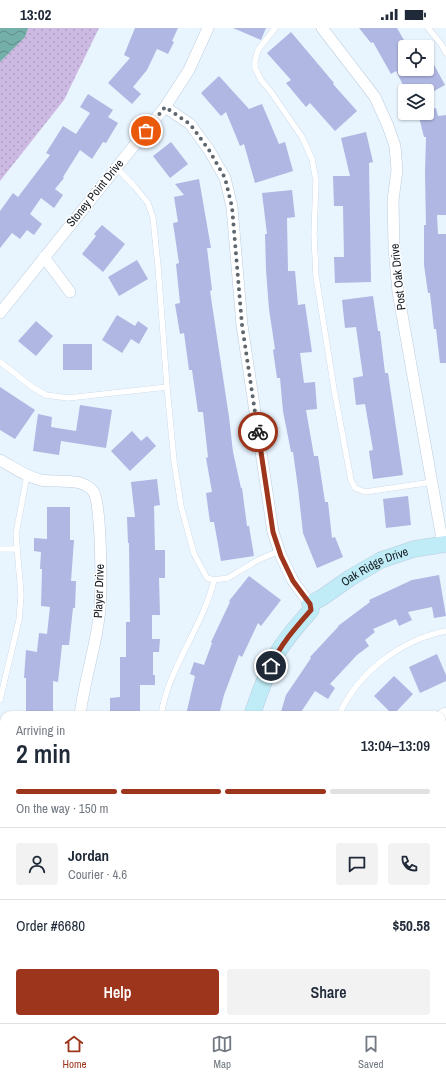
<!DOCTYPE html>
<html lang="en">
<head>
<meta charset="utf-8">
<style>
  body { margin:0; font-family:"Archivo Narrow",sans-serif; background:#f2f2f3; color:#1f2937; height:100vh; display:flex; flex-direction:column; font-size:15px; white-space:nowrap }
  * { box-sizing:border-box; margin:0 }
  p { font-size:13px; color:#747a83 }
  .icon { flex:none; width:22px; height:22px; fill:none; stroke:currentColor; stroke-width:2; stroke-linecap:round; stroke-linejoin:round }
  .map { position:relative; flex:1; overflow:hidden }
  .panel { position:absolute; left:0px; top:683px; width:446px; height:312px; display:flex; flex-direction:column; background:#fff; border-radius:12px 12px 0 0; box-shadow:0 1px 3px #0004 }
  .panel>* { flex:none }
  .tools { position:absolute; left:398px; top:12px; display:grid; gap:8px }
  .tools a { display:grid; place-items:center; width:36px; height:36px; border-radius:4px; background:#fff; box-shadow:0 1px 3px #0004; font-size:20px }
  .pin { position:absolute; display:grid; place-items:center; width:34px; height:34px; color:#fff; margin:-17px; border:2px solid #fff; border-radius:50%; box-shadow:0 1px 4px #0007 }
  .courier { position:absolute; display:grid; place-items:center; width:40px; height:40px; margin:-20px; border:3px solid #9d341c; border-radius:50%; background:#fff; color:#222; box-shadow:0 1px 5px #0007 }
  .headline em { font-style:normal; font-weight:600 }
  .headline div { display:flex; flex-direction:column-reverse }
  .headline { display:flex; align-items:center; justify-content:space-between; height:68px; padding:0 16px }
  h1 { font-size:26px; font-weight:600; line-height:30px }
  .bar { display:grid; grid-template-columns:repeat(4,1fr); gap:6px 4px; align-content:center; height:48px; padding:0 16px }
  .bar i { height:5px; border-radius:3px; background:#e0e1e3 }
  .bar .current { background:#9d341c }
  .bar p { grid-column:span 4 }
  .line { display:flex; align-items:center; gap:10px; padding:0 16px; border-top:1px solid #e0e1e3 }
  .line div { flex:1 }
  .round { display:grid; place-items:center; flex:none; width:42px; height:42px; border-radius:4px; background:#f2f2f3 }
  .primary-button { display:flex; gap:8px; margin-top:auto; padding:8px 16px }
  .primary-button a { flex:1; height:46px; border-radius:4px; background:#9d341c; color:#fff; font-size:16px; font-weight:600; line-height:46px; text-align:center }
  .primary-button a+a { background:#f2f2f3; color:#1f2937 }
  .status { display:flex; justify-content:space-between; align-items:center; height:28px; padding:0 20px; background:#fff; direction:ltr }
  .status svg { height:11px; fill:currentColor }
  .menu { display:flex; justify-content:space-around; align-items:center; height:56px; border-top:1px solid #e0e1e3; background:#fff; font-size:11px; color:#747a83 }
  .menu a { display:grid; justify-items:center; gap:2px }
  .menu .current { color:#9d341c }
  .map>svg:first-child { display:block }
  .grass { fill:url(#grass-dots) }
  .water { fill:url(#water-waves) }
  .building { fill:#afb7e2 }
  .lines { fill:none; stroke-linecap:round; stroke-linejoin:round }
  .lane-casing { stroke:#bbcddf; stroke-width:6 }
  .street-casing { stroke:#bbcddf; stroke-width:12 }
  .secondary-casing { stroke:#bbcddf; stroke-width:17 }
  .lane { stroke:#fff; stroke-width:5.5 }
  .street { stroke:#fff; stroke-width:11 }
  .secondary { stroke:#bfecf6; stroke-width:16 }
  .done { stroke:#5e666e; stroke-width:4; stroke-dasharray:0 7.2 }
  .route { stroke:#9d341c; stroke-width:5 }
  .labels { text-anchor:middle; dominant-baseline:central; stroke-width:3; stroke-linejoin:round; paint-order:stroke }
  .street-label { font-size:12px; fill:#131a20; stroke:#fff }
</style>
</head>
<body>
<div class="status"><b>13:02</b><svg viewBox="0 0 49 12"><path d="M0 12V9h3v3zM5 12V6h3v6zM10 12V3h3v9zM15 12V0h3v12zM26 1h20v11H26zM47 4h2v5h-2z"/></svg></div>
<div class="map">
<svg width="446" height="995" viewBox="0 0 446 995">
  <defs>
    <pattern id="grass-dots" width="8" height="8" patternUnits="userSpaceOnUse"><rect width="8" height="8" fill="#cdbae3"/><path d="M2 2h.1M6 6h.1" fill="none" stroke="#af9fc2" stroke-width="1.8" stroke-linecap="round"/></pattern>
    <pattern id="water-waves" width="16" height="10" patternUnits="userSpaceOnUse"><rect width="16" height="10" fill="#75afa9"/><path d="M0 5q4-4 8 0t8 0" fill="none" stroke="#5f8e89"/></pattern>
  </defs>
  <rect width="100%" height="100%" fill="#e8f4fe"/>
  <path class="grass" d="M0,0H99L64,72L0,153Z"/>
  <path class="water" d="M0,0H28L25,9L0,34Z"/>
  <path class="building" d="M135,0H178L172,13L174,14L168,26L157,21L147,42L133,59L141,66L132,76L108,55L130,30L124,27Z
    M233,0H266L261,12Z
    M359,0H397L405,14V24L399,27L405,38V41H427V24L445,57L427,67V63H406L396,43L391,46L373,14L371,15Z
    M291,4L334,55L333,56L357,83L335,103L310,75L306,79L286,55L291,52L267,25Z
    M219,48L249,81L262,76L279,116L285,114L293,143L255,155L244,116L240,118L226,84L221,88L201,65Z
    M88,66L113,82L108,89L118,95L106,115L103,114L92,131L80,122L63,149L64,150L55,161L63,167L54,180L41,170L30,186L42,196L34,207L27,202L20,211L12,205L0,220V183L13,165L18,169L50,127L46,125L63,98L76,106L90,85L80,79Z
    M436,80L438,88L446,87V187H437L438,206H446V335H440L436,301H434L430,265H428L424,237V197H426L425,145L426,109H424L418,85H427V82Z
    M366,104L373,134L369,135L371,254L335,255L334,229H344L343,178H334L333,148H350L341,110Z
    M171,114L188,136L170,150L153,128Z
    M199,151L211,220H207L212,262L210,263L229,389L233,424L241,460H242L247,498H249L254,528L221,533L214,494H210L206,465L212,464L206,430L208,429L203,384H198L192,342H189L184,305L180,306L175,276L180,275L176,236L179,235L173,195L178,194L174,169L184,167L175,156Z
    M292,162L295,189L287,190L288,243H295L298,277L305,276L312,324L300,325L304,355L315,354L317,381L306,382L314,428H318L325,474H328L332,510L335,509L343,529L317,540L303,505L298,460L293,424H291L283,383L280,350H277L273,322L275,321L269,281L266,242L265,206H267L262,165Z
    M102,197L125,216L103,244L82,226L96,208L94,206Z
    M137,232L148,251L119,268L108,249Z
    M373,268L378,303H380L385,345H388L403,447L373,451L369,423L373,422L365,376L356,377L353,350L363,348L356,299L345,300L342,272Z
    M117,287L135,298L138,293L148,300L139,316L131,311L122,325L102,312Z
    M36,293L53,308L36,328L18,313Z
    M63,316H92V342H63Z
    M0,359L35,382L15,411L0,402Z
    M80,377L112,382L106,420L61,413L59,427L33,423L38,386L52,389L51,399L76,403Z
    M132,403L141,413L147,408L156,418L130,443L111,423Z
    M157,451L160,477L154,478L155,522H165V550H159L160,587H152V611H160L159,624H153V647H155V657H140V687H110V670L120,669V629H126V594H130L129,515H128L127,489H135L131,454Z
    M408,468L411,497L386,500L383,471Z
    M47,479H70V512H74L71,553H76L75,580H73L69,617H62L58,654L53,653V684H26V650H24L26,622L37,624L39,605L47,606L50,579L41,578L42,541H40L41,524L34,523V510L47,511Z
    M439,547L446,588L434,590L432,579L408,584L412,592L399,598L396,591L373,601L375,604L365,612L369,618L357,627L330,656L335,660L328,671L315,663L299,687H280L286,667L311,630L310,629L338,599V598L370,574L369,572L412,552Z
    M249,548L281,572L261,598L258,595L242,629L239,627L224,667L219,687H186L195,648L190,646L194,634L204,637L212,615L211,614L230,574L229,573Z
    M437,626L446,647V653L420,665L409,639Z
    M394,648L413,666L393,687L374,668Z"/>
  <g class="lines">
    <defs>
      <path id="lane" d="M275,0L258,22L255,33V40L261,52L271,64L302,109L312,131L316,153L314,206L316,248L334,361L351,452L355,460L365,464L432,454
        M428,0L441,16L446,25
        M116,139L135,159L148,175L153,190L158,238L167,359L174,433L181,478L194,526L207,550L214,552L228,550L258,532L279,523
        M0,334L32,359L46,367L68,370L167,359
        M0,521H17
        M0,672L19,592L21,567L16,506L27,447
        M161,687C169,638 203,599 214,552
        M339,687C358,644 401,612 446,603
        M0,698L4,699
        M0,842L4,859
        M442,928L446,932
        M0,959H4"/>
      <path id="street" d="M322,0L375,69L388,98L395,118L397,142L393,172L394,220L398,264L443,517
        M165,79L190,96L209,122L225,150L232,179L242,297L273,504L281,528L293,553L310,576
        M44,229L70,264
        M0,285L165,79L189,42L208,0
        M0,432C13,439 26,449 41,452C57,455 81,449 93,463C102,474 102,571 99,589C95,622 84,654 80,687
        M442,687L446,685
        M0,781H4
        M442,814L446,817
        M115,995V991"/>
      <g id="secondary">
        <path id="s1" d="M252,687C259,667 265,648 275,629C284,612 298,597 311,582L310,576L323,569L350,550L381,532L414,521L446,516"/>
        <path d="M391,991L394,995"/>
      </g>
    </defs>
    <use href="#lane" class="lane-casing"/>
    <use href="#street" class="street-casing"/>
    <use href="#secondary" class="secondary-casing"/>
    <use href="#lane" class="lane"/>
    <use href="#street" class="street"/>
    <use href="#secondary" class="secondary"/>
  </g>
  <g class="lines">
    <path class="done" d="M146,103L165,79L190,96L209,122L225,150L232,179L242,297L258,404"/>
    <path class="route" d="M258,404L273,504L281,528L293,553L310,576L311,582C296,599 280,617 271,638"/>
  </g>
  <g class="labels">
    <g class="street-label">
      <text transform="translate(95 165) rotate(-51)">Stoney Point Drive</text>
      <text transform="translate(398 249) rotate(-96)">Post Oak Drive</text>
      <text stroke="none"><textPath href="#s1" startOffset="203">Oak Ridge Drive</textPath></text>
      <text transform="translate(99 563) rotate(-88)">Player Drive</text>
    </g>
  </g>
</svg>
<div class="tools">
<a><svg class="icon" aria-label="locate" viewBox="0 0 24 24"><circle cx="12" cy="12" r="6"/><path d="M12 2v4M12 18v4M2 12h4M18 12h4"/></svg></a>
<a><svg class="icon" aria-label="layers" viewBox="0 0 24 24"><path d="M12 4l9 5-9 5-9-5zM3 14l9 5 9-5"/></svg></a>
</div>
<div class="pin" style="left:146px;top:103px;background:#ea580c"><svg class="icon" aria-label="bag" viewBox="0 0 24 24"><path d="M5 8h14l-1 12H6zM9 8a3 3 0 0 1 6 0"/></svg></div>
<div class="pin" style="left:271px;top:638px;background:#1f2937"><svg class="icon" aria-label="home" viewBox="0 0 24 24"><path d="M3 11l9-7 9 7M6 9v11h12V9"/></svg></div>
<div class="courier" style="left:258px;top:404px"><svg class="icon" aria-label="bike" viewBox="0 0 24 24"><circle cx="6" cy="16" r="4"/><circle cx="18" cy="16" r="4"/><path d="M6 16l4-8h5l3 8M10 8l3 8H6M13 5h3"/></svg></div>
<section class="panel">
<div class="headline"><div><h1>2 min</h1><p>Arriving in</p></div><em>13:04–13:09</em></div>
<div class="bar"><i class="current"></i><i class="current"></i><i class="current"></i><i></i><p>On the way · 150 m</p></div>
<div class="line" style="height:72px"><a class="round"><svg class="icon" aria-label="person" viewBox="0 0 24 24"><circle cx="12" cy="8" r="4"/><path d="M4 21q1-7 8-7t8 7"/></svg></a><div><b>Jordan</b><p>Courier · 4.6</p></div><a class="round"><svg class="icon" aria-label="chat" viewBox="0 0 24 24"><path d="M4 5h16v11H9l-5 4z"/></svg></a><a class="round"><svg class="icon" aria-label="phone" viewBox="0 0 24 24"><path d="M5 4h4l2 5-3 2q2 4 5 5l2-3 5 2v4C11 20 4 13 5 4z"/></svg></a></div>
<div class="line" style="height:52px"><div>Order #6680</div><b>$50.58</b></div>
<div class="primary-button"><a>Help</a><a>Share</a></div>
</section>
</div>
<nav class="menu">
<a class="current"><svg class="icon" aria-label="home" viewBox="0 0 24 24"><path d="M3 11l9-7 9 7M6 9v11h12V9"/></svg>Home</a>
<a><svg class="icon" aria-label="map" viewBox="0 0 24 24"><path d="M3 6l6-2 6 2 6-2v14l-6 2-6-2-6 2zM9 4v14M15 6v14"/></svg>Map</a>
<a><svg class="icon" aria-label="saved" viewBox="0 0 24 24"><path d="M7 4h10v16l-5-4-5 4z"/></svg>Saved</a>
</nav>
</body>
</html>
